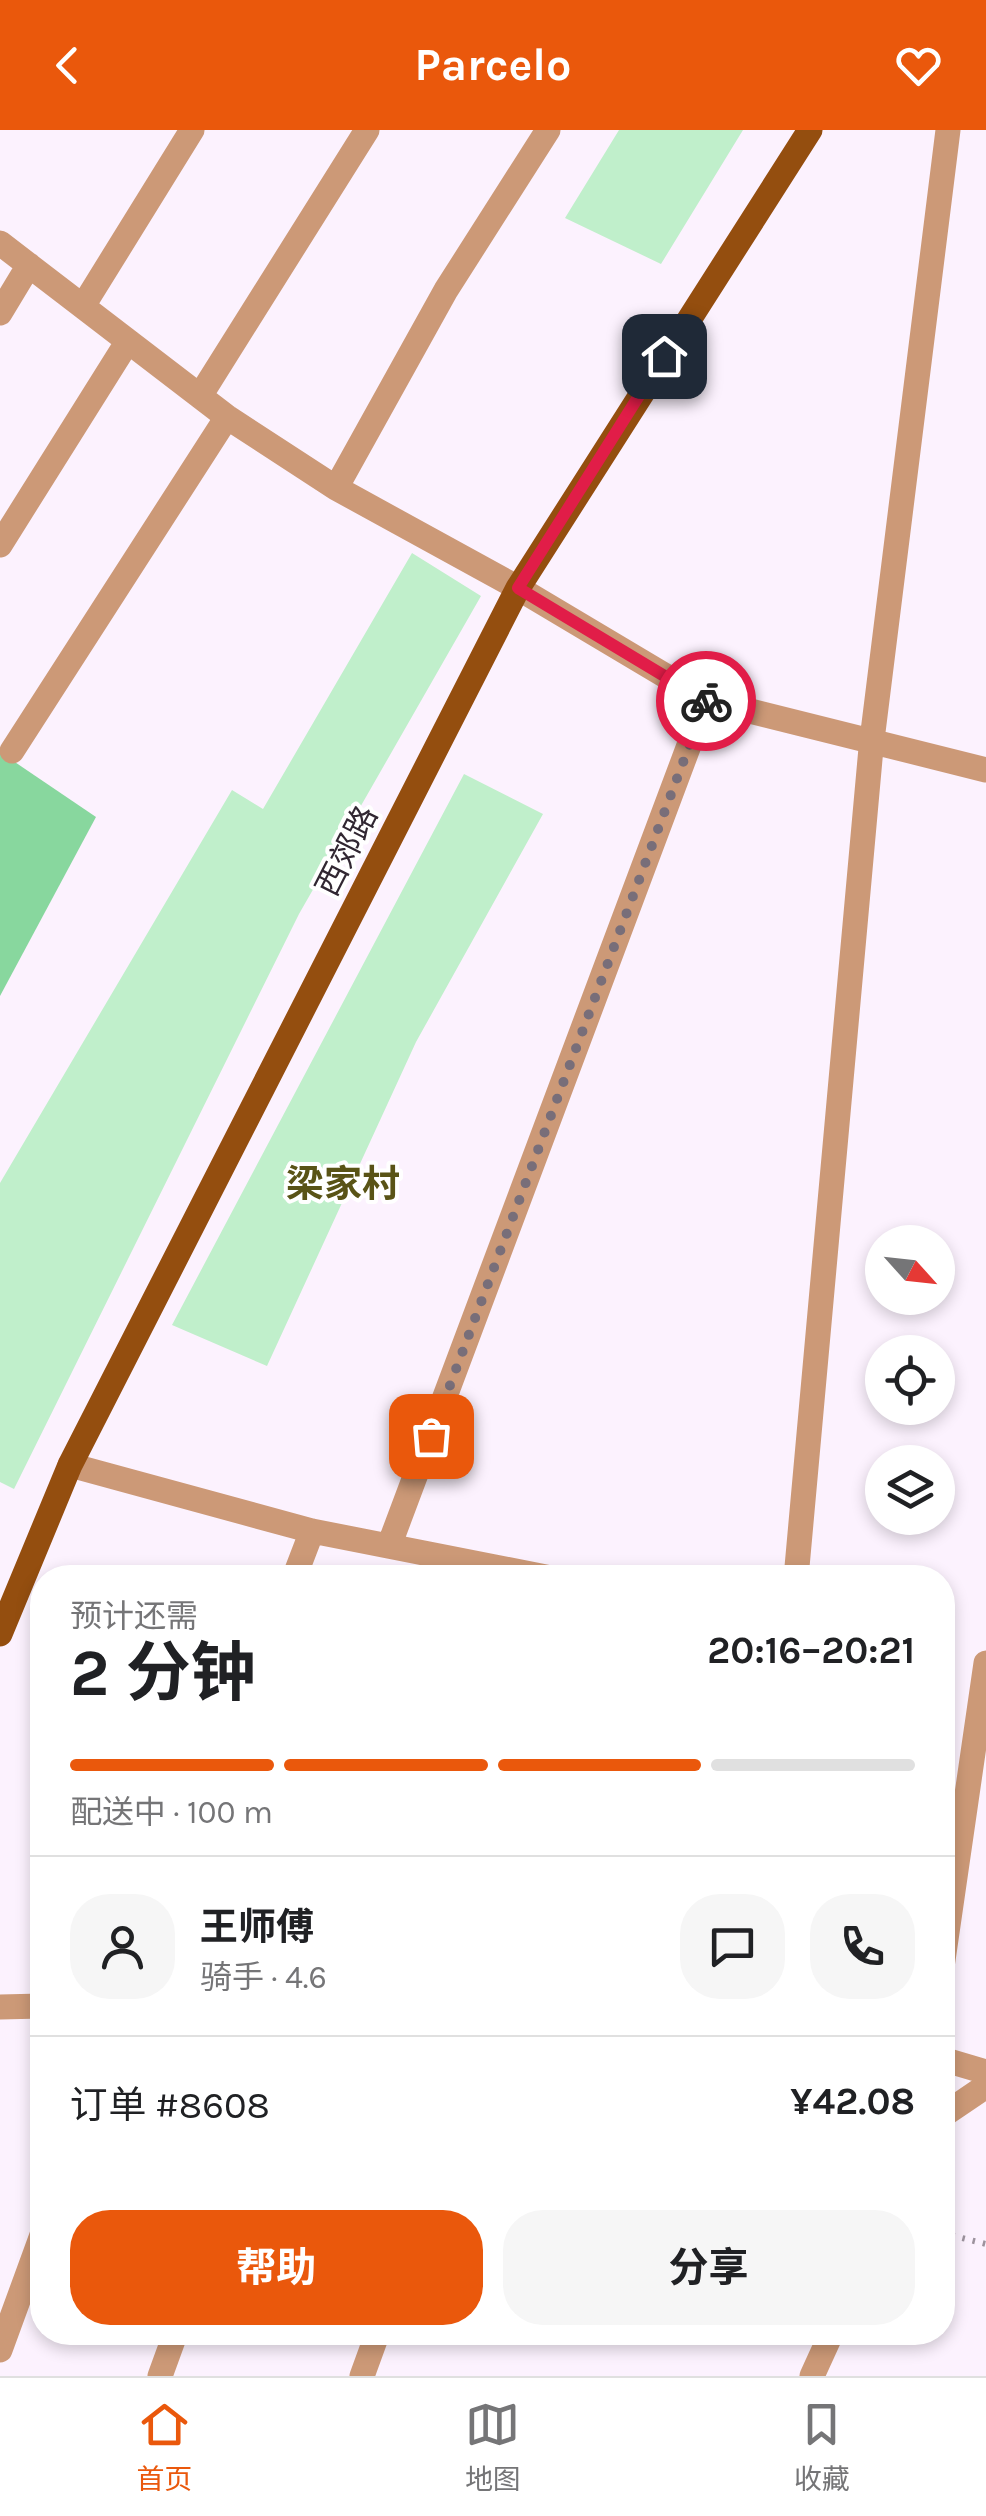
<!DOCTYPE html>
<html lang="zh">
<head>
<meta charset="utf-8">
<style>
  body { margin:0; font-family:Karla,"Noto Sans SC",sans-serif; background:#f6f6f6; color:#202124; height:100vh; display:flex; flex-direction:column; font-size:38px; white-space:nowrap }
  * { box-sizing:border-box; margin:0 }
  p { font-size:32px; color:#757577 }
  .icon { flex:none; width:55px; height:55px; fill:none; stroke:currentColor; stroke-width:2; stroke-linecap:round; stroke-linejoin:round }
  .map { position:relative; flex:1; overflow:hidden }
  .sheet { position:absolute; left:30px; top:1435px; width:925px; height:780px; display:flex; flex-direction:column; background:#fff; border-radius:40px; box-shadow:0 5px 15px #0003 }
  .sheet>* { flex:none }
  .needle { width:65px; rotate:117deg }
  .tools { position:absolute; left:865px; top:1095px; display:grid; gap:20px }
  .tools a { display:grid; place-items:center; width:90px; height:90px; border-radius:50%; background:#fff; box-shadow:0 5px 15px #0003; font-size:50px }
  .pin { position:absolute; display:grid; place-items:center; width:85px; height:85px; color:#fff; margin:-42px; border-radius:20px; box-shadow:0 5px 15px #0006 }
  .courier { position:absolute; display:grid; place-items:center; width:100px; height:100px; margin:-50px; border:8px solid #e11d48; border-radius:50%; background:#fff; color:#222; box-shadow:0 2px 12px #0007 }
  .headline em { font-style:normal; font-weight:700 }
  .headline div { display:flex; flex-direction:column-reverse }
  .headline { display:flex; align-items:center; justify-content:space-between; height:170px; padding:0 40px }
  h1 { font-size:65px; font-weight:700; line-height:75px }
  .bar { display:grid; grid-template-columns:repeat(4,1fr); gap:15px 10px; align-content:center; height:120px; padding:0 40px }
  .bar i { height:12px; border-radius:8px; background:#e0e0e0 }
  .bar .selected { background:#ea580c }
  .bar p { grid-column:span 4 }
  .line { display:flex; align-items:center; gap:25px; padding:0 40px; border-top:2px solid #e0e0e0 }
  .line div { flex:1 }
  .round { display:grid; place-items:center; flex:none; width:105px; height:105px; border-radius:40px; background:#f6f6f6 }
  .action { display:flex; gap:20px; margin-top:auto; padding:20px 40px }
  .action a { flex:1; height:115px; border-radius:40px; background:#ea580c; color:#fff; font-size:40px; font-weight:700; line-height:115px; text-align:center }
  .action a+a { background:#f6f6f6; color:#202124 }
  header { display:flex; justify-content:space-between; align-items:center; height:130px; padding:0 40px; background:#ea580c; color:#fff; font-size:45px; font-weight:700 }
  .tabs { display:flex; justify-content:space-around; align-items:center; height:140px; border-top:2px solid #e0e0e0; background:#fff; font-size:28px; color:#757577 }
  .tabs a { display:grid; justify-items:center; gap:5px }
  .tabs .selected { color:#ea580c }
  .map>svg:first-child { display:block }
  .green { fill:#c0efcb }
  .forest { fill:#88d79e }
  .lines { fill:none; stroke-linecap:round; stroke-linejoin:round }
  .path { stroke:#9d939e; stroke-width:6; stroke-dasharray:2.5 8; stroke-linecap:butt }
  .minor { stroke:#c97; stroke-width:25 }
  .major { stroke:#944e0f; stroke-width:25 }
  .done { stroke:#786e79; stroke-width:10; stroke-dasharray:0 18 }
  .route { stroke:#e11d48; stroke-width:12 }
  .labels { text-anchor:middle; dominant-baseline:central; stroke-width:8; stroke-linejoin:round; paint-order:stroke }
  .street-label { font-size:32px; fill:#312732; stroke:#fff }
  .quarter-label { font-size:38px; font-weight:bold; fill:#595316; stroke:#fff }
</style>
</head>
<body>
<header><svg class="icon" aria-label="back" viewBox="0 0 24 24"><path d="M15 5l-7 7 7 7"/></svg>Parcelo<svg class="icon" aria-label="heart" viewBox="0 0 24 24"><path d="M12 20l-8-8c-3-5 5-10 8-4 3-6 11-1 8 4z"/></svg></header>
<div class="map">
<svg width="986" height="2246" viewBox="0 0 986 2246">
  <rect width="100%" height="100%" fill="#fcf2fe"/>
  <path class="green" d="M619,0H743L661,134L565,88Z
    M412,423L481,466L299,784L14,1359L0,1352V1053L232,660L263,679Z
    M464,644L543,684L416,912L267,1236L172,1195Z"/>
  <path class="forest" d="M0,622L96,687L0,866Z"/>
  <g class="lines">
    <path class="path" d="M942,2103L986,2114"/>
    <path class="minor" d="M0,113L227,287L336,358L518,458L706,570L986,640
      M83,176L192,0
      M0,183L29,135
      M200,266L367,0
      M336,358L446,160L548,0
      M0,415L128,211
      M12,621L227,287
      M70,1335L312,1401L551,1448
      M389,1416L706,570
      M294,1448L312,1401
      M796,1448L871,618L948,0
      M942,1837L986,1533
      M0,1877L42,1876
      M942,1929L986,1942
      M942,1986L986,1956
      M0,2220L42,2105
      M160,2246L176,2202
      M362,2246L378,2202
      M812,2246L832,2202"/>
    <path class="major" d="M0,1504L70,1335L518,458L810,0"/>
  </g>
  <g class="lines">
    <path class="done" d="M431,1306L706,571"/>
    <path class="route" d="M664,226L518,458L706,571"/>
  </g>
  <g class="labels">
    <g class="street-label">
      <text transform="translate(347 721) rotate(-63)">西郊路</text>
    </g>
    <g class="quarter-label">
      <text x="343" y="1054">梁家村</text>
    </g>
  </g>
</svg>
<div class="tools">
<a><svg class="needle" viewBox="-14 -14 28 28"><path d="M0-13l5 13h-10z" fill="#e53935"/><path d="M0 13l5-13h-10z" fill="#757577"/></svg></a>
<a><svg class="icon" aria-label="locate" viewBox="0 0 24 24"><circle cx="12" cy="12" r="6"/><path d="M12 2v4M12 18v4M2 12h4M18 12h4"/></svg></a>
<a><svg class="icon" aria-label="layers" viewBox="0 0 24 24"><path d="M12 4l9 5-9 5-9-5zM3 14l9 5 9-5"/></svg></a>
</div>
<div class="pin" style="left:431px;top:1306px;background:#ea580c"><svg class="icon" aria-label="bag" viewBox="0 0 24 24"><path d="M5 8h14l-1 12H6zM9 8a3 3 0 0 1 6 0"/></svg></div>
<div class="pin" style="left:664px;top:226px;background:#1f2937"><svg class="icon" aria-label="home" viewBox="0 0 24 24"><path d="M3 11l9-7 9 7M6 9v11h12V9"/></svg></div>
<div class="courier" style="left:706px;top:571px"><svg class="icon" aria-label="bike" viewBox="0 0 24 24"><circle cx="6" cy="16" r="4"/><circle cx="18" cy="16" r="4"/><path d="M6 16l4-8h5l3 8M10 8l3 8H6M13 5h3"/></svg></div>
<section class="sheet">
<div class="headline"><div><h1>2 分钟</h1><p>预计还需</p></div><em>20:16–20:21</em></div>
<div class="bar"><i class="selected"></i><i class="selected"></i><i class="selected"></i><i></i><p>配送中 · 100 m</p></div>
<div class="line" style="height:180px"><a class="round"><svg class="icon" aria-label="person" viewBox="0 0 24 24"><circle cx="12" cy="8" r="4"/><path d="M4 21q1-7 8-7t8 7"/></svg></a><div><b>王师傅</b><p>骑手 · 4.6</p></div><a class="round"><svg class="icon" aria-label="chat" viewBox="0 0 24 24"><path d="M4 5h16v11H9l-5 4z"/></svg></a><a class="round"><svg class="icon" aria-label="phone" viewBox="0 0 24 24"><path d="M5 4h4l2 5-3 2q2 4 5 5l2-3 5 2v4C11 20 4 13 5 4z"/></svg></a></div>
<div class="line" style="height:130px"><div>订单 #8608</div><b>¥42.08</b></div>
<div class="action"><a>帮助</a><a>分享</a></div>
</section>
</div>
<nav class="tabs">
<a class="selected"><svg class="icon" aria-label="home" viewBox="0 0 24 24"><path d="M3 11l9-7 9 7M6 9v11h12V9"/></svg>首页</a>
<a><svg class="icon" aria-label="map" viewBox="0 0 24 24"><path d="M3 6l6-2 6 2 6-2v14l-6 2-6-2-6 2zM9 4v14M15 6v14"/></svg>地图</a>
<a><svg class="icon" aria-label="saved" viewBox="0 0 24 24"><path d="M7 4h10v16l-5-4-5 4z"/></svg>收藏</a>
</nav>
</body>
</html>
